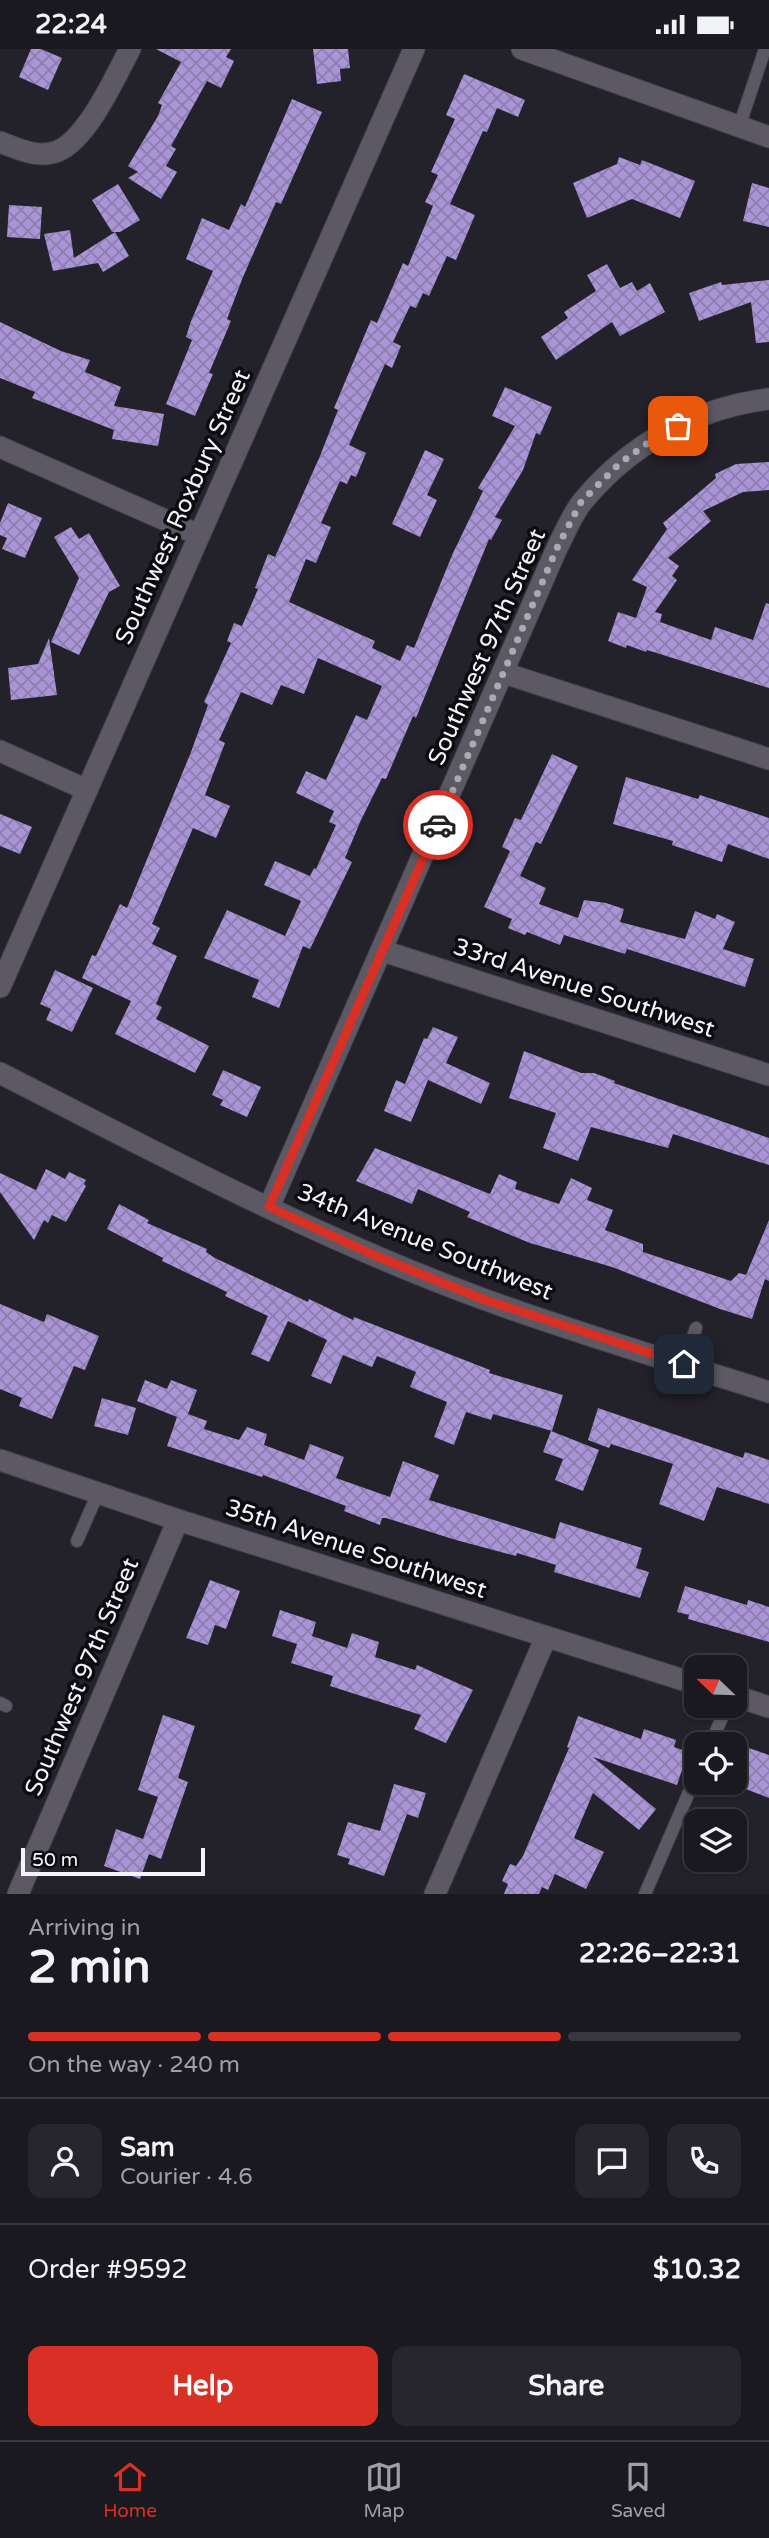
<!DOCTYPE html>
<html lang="en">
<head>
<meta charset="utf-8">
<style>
  body { margin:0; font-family:"Varela Round",sans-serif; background:#27262d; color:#f1f3f6; height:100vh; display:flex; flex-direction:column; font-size:26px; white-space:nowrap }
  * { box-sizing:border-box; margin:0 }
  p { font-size:23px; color:#9fa0a5 }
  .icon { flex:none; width:38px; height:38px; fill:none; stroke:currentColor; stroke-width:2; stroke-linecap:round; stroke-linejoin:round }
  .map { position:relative; height:1845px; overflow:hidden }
  .drawer { display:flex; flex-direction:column; background:#1a1920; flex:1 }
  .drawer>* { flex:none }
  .needle { width:46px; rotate:293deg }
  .fabs { position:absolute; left:684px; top:1606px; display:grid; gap:14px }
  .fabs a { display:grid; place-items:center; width:63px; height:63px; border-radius:14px; background:#1a1920; box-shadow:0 2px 5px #0004,0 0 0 2px #38383e; font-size:35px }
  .scale { position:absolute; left:21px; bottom:18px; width:184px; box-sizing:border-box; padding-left:7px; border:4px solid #f5f3f9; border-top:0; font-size:19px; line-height:24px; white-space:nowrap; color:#f5f3f9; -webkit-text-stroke:5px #0c0b0f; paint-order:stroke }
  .pin { position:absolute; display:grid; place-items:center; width:60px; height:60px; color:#fff; margin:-30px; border-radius:14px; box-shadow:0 4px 10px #0006 }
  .courier { position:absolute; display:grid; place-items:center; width:70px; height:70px; margin:-35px; border:5px solid #d93025; border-radius:50%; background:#fff; color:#222; box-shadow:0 2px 9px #0007 }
  .headline em { font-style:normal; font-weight:800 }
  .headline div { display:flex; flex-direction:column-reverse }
  .headline { display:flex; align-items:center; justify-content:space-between; height:119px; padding:0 28px }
  h1 { font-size:46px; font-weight:800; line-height:52px }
  .bar { display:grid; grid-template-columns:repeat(4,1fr); gap:10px 7px; align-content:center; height:84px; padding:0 28px }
  .bar i { height:9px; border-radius:5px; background:#38383e }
  .bar .active { background:#d93025 }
  .bar p { grid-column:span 4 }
  .line { display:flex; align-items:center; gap:18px; padding:0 28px; border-top:2px solid #38383e }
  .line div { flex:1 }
  .round { display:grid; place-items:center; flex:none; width:74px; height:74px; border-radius:14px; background:#27262d }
  .action { display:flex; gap:14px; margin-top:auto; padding:14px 28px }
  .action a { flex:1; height:80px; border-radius:14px; background:#d93025; color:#fff; font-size:28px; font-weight:800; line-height:80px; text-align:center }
  .action a+a { background:#27262d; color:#f1f3f6 }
  .status { display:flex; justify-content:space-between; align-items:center; height:49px; padding:0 35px; background:#1a1920; direction:ltr }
  .status svg { height:19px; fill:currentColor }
  .tabs { display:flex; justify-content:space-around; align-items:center; height:98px; border-top:2px solid #38383e; background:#1a1920; font-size:19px; color:#9fa0a5 }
  .tabs a { display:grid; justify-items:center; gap:4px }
  .tabs .active { color:#d93025 }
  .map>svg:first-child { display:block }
  .building { fill:url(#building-cross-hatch) }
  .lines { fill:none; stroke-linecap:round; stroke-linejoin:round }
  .lane-casing { stroke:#403d45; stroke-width:14 }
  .street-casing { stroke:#403d45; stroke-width:23 }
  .secondary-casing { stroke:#403d45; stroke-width:23 }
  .lane { stroke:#5c5964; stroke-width:12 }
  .street { stroke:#5c5964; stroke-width:21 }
  .secondary { stroke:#5c5964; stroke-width:21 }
  .done { stroke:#acaab1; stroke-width:7; stroke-dasharray:0 12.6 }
  .route { stroke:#d93025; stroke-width:9 }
  .labels { text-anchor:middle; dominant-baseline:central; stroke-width:7; stroke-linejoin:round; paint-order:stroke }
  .street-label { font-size:24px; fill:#f5f3f9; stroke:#0c0b0f }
</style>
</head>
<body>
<div class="status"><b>22:24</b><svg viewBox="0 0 49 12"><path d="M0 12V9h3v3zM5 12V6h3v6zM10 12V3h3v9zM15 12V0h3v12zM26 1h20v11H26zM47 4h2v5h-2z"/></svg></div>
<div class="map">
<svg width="769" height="1845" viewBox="0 0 769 1845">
  <defs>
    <pattern id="building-cross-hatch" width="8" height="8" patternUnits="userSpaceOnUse" patternTransform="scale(1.75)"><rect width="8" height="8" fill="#a894d6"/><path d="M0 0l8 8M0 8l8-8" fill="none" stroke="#8c7eac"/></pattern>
  </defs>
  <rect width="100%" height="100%" fill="#23212a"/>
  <path class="building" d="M31,0H41L62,9L48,41L19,28Z
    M156,0H231L226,8L234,12L221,39L207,32L171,97L176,100L166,117L177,123L161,150L128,129L138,123L128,117L158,67L162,56L158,54L181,13Z
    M313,0H348L350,19L340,20L341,32L317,35Z
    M464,25L525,51L518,68L497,59L487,83L483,82L450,155L475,166L456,211L447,207L429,247L423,244L416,259L410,257L393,293L401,297L392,319L385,315L349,396L366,404L356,428L351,426L347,435L340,432L321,474L331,478L316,514L306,510L289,553L375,592L372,599L400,612L407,596L414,599L453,504L483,442L478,439L515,377L492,367L505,338L552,358L540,386L536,384L523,421L495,468L502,471L491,491L489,490L416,669L413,667L386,730L382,729L361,771L345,809L352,813L310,900L303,897L279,959L252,948L259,931L204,909L227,861L285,887L301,852L264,836L275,812L310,827L314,819L316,820L336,776L329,773L334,762L296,744L306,722L326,731L356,666L367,671L382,637L318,609L304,645L281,636L272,656L241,643L219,691L225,694L205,746L230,757L216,789L193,779L152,875L160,879L152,895L177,907L156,955L162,958L156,970L209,997L195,1024L115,985L131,952L82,929L92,906L96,907L120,855L127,859L191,703L208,656L204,653L231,594L227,592L234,574L242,577L258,540L255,539L268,505L275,508L320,407L338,361L334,359L371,271L377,274L403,214L408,217L433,157L425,153L438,126L431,123L455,70L446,66Z
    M292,50L322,63L281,155L276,153L243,228L227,270L231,272L209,324L213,325L195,367L166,355L192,291L186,288L191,272L213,222L186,210L202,169L229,181L241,155L245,158Z
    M619,108L640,116L642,111L695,132L680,169L632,150L587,169L573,134L617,115Z
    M752,134L769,139V178L743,172Z
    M118,135L140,171L120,183H112L92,151Z
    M9,156L42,158L40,190L7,188Z
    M70,181L74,209L115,183L129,207L103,223L98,214L53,222L44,185Z
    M607,215L620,239L632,233L637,242L650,234L665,263L620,287L612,273L556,311L541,288L568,269L564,263L596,242L587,226Z
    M769,231V293L756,294L751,253L699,272L689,244L721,233L722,236Z
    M0,273L61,302L90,311L85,323L121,338L114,357L164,365L158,397L112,390L114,381L32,349L35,343L0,329Z
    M425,401L444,410L427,446L437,451L420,488L392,475Z
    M769,413V441L743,443L703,462L711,472L668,509L679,517L672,527L677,531L655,563L662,565L660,573L711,591L715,578L753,591L766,554L769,555V639L647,601L646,603L627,596L626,599L608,592L618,563L636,569L647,538L632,531L667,480L663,474L716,429L715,425L736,415Z
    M8,454L42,469L25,509L2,500L7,489L0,486V474Z
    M71,478L79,490L89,484L120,537L109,543L79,606L51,593L79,529L54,488Z
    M49,589L57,646L11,651L8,619L38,615Z
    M552,705L578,717L541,795L536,793L520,827L546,839L539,855L578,869L584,851L606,854L624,860L620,873L685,890L695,862L715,870L717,865L735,873L723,900L754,910L745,938L627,900L625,905L564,886L560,896L527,883L525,886L508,879L512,870L484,858L510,802L502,798L515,769L521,771Z
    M626,728L698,750L700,746L769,769V810L728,795L722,813L672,796L673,792L613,775Z
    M0,765L32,778L20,805L0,797Z
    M55,921L93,939L72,983L46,971L51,960L40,955Z
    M433,978L458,988L446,1014L490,1034L481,1055L428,1031L411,1073L384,1062L396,1031L405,1035L424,989L427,990Z
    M524,1002L581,1024H594L615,1032L614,1034L769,1089V1116L673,1085L668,1099L591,1078L578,1112L543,1099L556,1064L509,1049Z
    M223,1021L261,1038L247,1068L220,1056L223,1051L212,1046Z
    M375,1099L490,1145L499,1125L517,1133L515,1140L559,1155L571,1129L592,1139L587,1151L613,1161L605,1181L643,1195V1203L731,1232L739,1224L746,1226L769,1171V1232L765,1230L752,1270L720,1260L612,1218L530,1194L467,1168L470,1163L418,1140L412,1155L356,1132Z
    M46,1120L65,1130L69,1123L86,1131L84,1135L86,1137L66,1173L52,1166L48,1174L44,1171L34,1191L0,1143V1124L36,1141Z
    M119,1155L149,1171L147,1174L207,1200L206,1203L215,1209L308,1253L309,1250L353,1271L354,1268L490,1321L489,1324L563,1346L552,1382L493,1365L491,1371L466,1363L454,1396L434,1388L447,1353L410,1338L416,1323L377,1307L372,1318L343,1306L331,1335L311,1327L327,1291L288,1272L269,1313L251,1305L268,1267L225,1247L227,1243L162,1212L163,1209L107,1180Z
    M0,1255L44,1273L47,1265L99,1287L85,1321L74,1317L52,1370L19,1357L22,1349L0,1340Z
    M145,1331L167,1340L171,1331L197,1341L188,1365L207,1372L204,1380L239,1391L247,1378L267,1385L264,1396L304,1411L310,1395L344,1408L336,1429L390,1448L403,1412L439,1426L429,1451L555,1490L560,1473L642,1499L636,1519L649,1523L640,1549L554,1523L556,1516L517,1504L516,1507L456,1491L386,1469H382L380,1476L344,1462L346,1457L263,1426L262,1428L167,1397L177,1368L137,1352Z
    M102,1349L136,1359L128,1386L94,1377Z
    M598,1359L743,1409L745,1403L769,1411V1455L717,1438L704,1472L659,1455L673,1415L611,1395L609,1399L588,1391Z
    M551,1382L599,1401L583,1442L555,1431L563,1410L543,1403Z
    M210,1531L240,1542L226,1580L215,1576L208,1596L186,1589Z
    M685,1537L747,1556L748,1551L769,1558V1593L688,1570L689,1566L677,1563Z
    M280,1561L316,1573L312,1587L347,1599L352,1584L379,1593L375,1608L415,1621L417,1616L473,1641L446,1694L414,1680L421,1666L330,1637L333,1627L291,1614L297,1595L272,1587Z
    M163,1666L195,1677L178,1729L188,1733L161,1810L149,1805L140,1830L104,1817L116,1780L143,1790L158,1748L138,1741Z
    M578,1667L641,1690L644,1680L676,1691L674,1698L688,1703L677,1736L593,1708L656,1760L639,1781L593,1744L574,1789L604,1803L586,1840L555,1825L548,1841L542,1838L539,1845H504L508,1835L502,1832L510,1815L516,1817L523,1807L569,1699L567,1698Z
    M740,1696L769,1706V1749L735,1736V1699L739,1700Z
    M394,1735L426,1744L418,1769L407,1765L384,1827L348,1815L350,1810L337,1806L348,1773L380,1782Z"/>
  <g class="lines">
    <defs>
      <path id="lane" d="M739,78L765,0
        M684,1315L696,1279
        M77,1492L98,1444
        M0,1654L6,1657
        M710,1696L727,1657
        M645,1845L696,1727"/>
      <path id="street" d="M522,0L769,88
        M0,93C18,100 38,110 58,102C88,89 115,28 130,0
        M0,398L199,486
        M504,624L769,710
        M0,702L87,741
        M383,902L769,1026
        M0,1024C159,1105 318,1190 486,1251C579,1285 675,1313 769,1343
        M269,1158L557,499C565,484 572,465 583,452C630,395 696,359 769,350
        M18,1845L178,1471
        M435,1845L546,1588"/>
      <path id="secondary" d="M0,938L414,0
        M0,1411L178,1471L696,1635
        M735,1647L769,1658"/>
    </defs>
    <use href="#lane" class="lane-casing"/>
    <use href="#street" class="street-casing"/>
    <use href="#secondary" class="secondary-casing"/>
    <use href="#lane" class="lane"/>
    <use href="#street" class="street"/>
    <use href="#secondary" class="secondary"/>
  </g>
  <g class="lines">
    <path class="done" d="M438,776L557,499L581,453L619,415L660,385L678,377"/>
    <path class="route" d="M438,776L269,1158L376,1207L485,1251L684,1315"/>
  </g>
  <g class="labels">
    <g class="street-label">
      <text transform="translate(183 458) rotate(-66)">Southwest Roxbury Street</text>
      <text transform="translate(487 598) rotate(-66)">Southwest 97th Street</text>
      <text transform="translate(584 939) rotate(18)">33rd Avenue Southwest</text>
      <text transform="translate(425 1193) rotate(22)">34th Avenue Southwest</text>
      <text transform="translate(356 1500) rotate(18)">35th Avenue Southwest</text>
      <text transform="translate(82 1628) rotate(-67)">Southwest 97th Street</text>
    </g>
  </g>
</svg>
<div class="fabs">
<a><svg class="needle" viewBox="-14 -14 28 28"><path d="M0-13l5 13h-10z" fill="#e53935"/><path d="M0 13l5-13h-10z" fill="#9fa0a5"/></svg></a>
<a><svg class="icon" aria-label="locate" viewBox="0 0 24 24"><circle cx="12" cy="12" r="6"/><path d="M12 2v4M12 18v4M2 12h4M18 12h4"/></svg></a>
<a><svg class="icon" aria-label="layers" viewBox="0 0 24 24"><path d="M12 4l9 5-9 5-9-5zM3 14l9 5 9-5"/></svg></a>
</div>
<div class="scale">50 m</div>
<div class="pin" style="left:678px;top:377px;background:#ea580c"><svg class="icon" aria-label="bag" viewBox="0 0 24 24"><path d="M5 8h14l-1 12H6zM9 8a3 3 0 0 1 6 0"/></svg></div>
<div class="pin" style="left:684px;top:1315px;background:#1f2937"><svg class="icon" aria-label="home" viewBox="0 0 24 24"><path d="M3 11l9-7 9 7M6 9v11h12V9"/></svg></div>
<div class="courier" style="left:438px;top:776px"><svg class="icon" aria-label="car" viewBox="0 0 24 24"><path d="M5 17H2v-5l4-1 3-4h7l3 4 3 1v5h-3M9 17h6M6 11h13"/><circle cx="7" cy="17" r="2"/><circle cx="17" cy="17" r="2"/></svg></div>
</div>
<section class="drawer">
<div class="headline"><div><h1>2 min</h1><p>Arriving in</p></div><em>22:26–22:31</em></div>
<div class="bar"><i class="active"></i><i class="active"></i><i class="active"></i><i></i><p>On the way · 240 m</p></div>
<div class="line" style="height:126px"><a class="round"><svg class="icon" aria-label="person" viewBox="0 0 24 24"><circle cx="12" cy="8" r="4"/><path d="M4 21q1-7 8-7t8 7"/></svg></a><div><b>Sam</b><p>Courier · 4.6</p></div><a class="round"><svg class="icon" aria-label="chat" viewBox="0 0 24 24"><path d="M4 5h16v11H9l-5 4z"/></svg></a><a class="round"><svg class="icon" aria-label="phone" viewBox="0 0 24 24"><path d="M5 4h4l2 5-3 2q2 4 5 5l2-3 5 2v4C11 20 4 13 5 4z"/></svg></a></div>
<div class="line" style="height:91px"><div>Order #9592</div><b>$10.32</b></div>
<div class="action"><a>Help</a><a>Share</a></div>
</section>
<nav class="tabs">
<a class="active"><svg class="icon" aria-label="home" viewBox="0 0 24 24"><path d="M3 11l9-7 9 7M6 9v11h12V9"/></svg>Home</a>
<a><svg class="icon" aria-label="map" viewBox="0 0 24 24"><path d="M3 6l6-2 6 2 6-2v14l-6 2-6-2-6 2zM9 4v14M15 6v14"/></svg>Map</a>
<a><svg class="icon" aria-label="saved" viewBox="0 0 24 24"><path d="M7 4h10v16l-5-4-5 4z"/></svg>Saved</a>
</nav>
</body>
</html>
